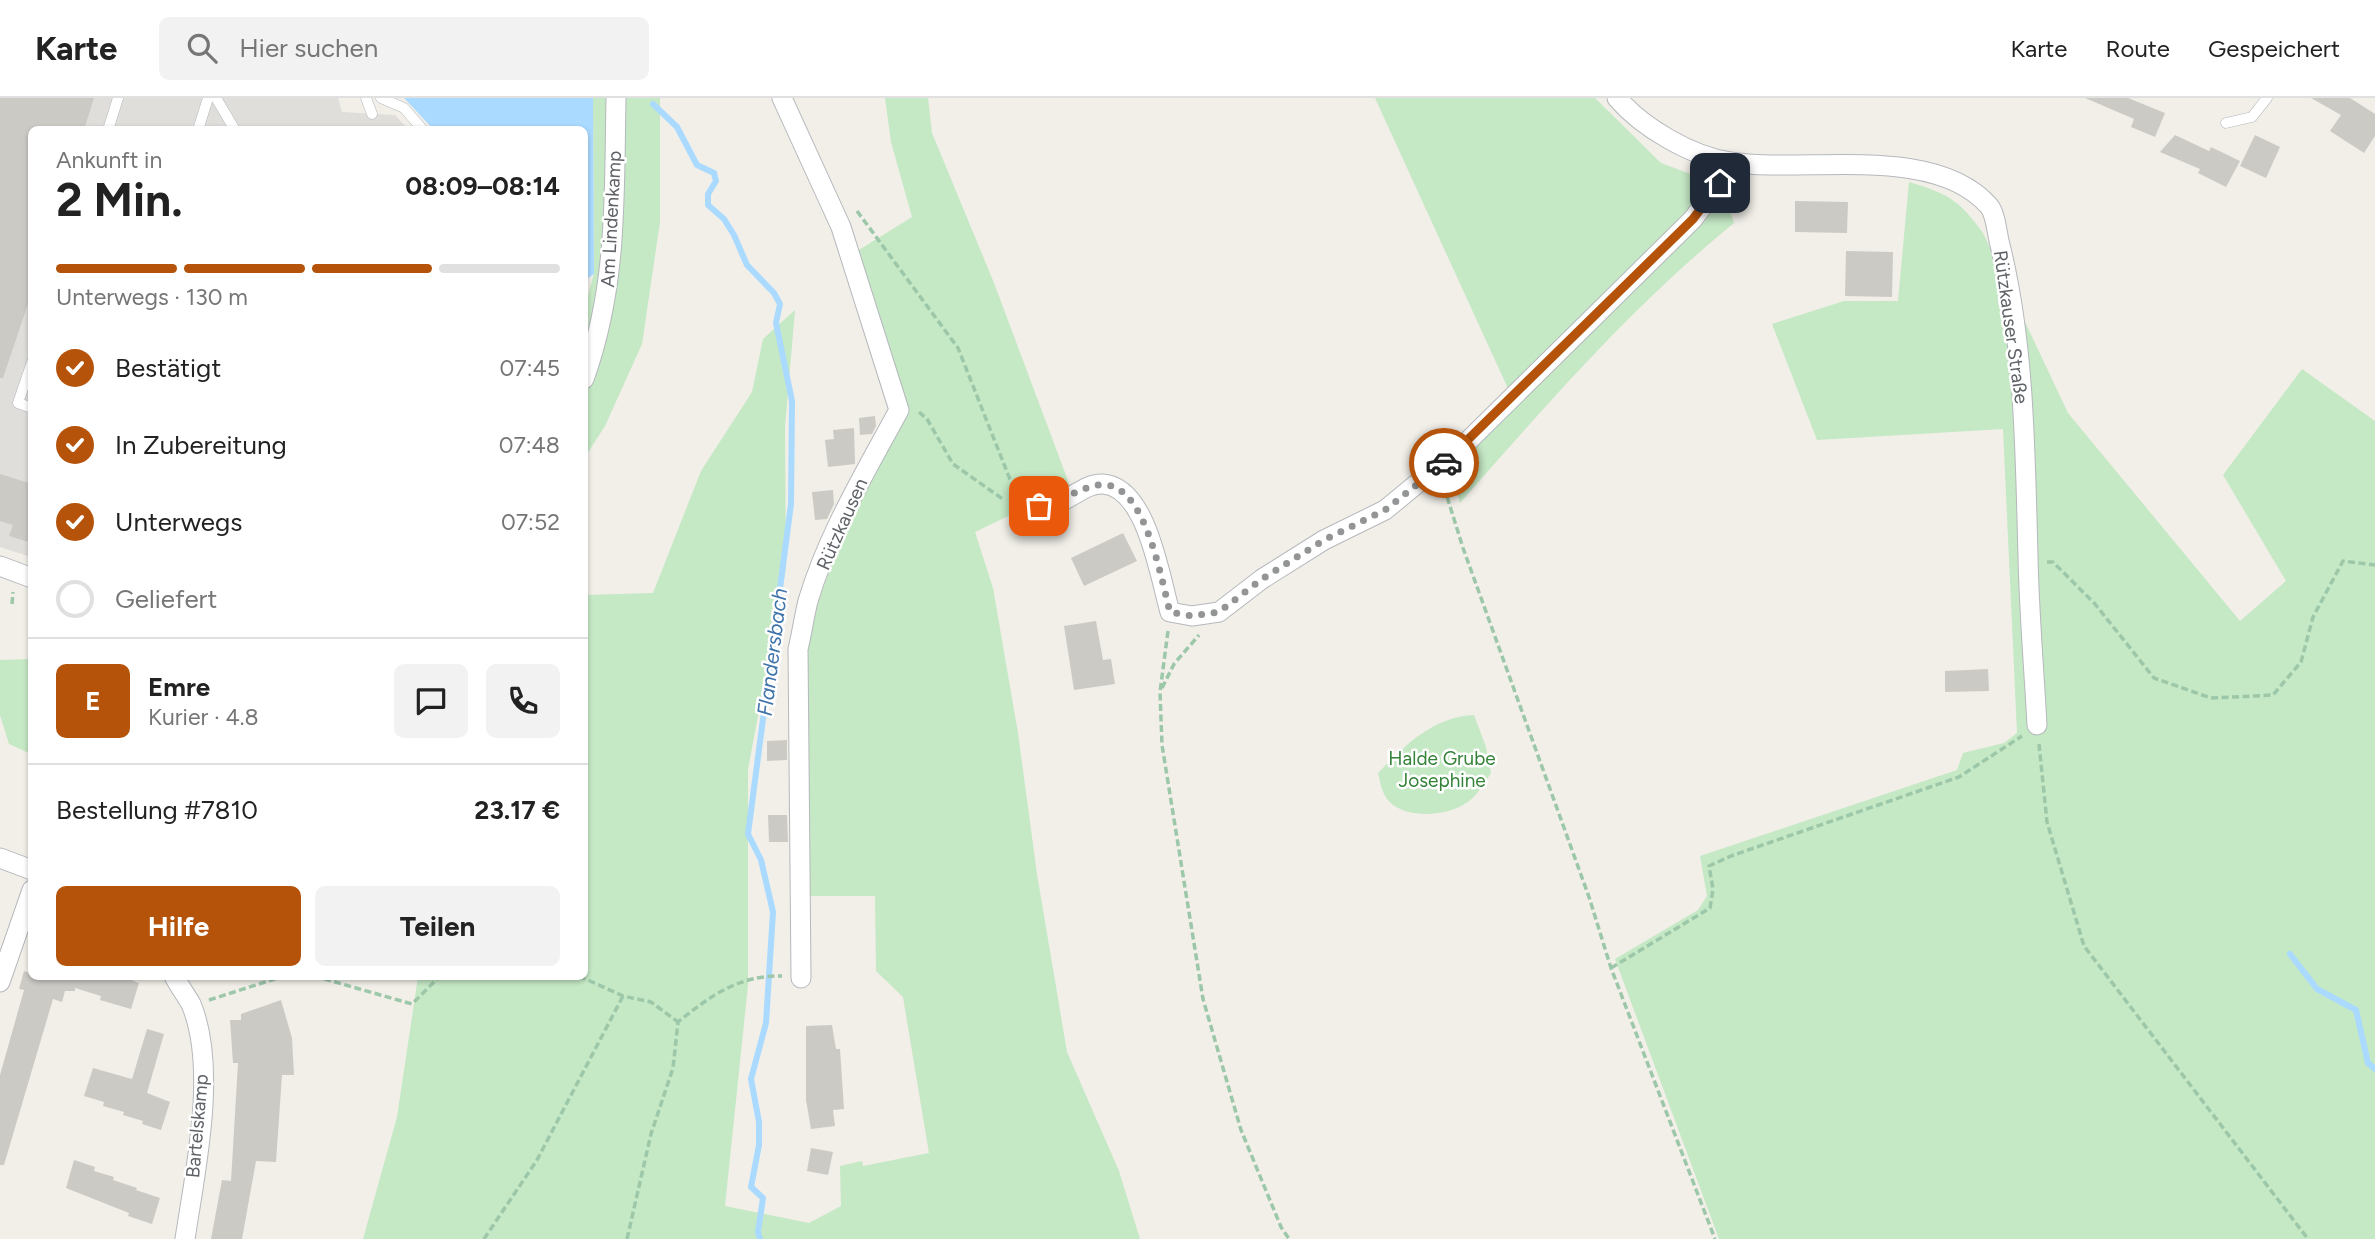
<!DOCTYPE html>
<html lang="de">
<head>
<meta charset="utf-8">
<style>
  body { margin:0; font-family:Figtree,sans-serif; background:#f2f2f2; color:#222; height:100vh; display:flex; flex-direction:column; font-size:26px; white-space:nowrap }
  * { box-sizing:border-box; margin:0 }
  p { font-size:23px; color:#767676 }
  .icon { flex:none; width:38px; height:38px; fill:none; stroke:currentColor; stroke-width:2; stroke-linecap:round; stroke-linejoin:round }
  .map { position:relative; flex:1; overflow:hidden }
  .drawer { position:absolute; left:28px; top:28px; width:560px; height:854px; display:flex; flex-direction:column; background:#fff; border-radius:10px; box-shadow:0 2px 5px #0004 }
  .drawer>* { flex:none }
  .pin { position:absolute; display:grid; place-items:center; width:60px; height:60px; color:#fff; margin:-30px; border-radius:14px; box-shadow:0 4px 10px #0006 }
  .courier { position:absolute; display:grid; place-items:center; width:70px; height:70px; margin:-35px; border:5px solid #b45309; border-radius:50%; background:#fff; color:#222; box-shadow:0 2px 9px #0007 }
  .head em { font-style:normal; font-weight:700 }
  .head div { display:flex; flex-direction:column-reverse }
  .head { display:flex; align-items:center; justify-content:space-between; height:119px; padding:0 28px }
  h1 { font-size:46px; font-weight:700; line-height:52px }
  .bar { display:grid; grid-template-columns:repeat(4,1fr); gap:10px 7px; align-content:center; height:84px; padding:0 28px }
  .bar i { height:9px; border-radius:5px; background:#e0e0e0 }
  .bar .active { background:#b45309 }
  .bar p { grid-column:span 4 }
  .line { display:flex; align-items:center; gap:18px; padding:0 28px; border-top:2px solid #e0e0e0 }
  .line div { flex:1 }
  .round { display:grid; place-items:center; flex:none; width:74px; height:74px; border-radius:10px; background:#f2f2f2 }
  ol { padding:0 28px; list-style:none }
  li { display:flex; align-items:center; gap:21px; height:77px }
  li p { margin-inline-start:auto }
  li .icon { padding:7px; border-radius:50%; background:#b45309; color:#fff; stroke-width:4 }
  li:last-child { color:#767676 }
  li i { width:38px; height:38px; border:4px solid #e0e0e0; border-radius:50% }
  .primary-button { display:flex; gap:14px; margin-top:auto; padding:14px 28px }
  .primary-button a { flex:1; height:80px; border-radius:10px; background:#b45309; color:#fff; font-size:28px; font-weight:700; line-height:80px; text-align:center }
  .primary-button a+a { background:#f2f2f2; color:#222 }
  header { display:flex; align-items:center; gap:42px; box-sizing:border-box; height:98px; padding:0 35px; background:#fff; border-bottom:2px solid #e0e0e0 }
  header strong { font-size:33px }
  nav { display:flex; gap:38px; margin-inline-start:auto; font-size:24px }
  .search { width:490px; height:63px; background:#f2f2f2; display:flex; align-items:center; gap:18px; box-sizing:border-box; padding:0 24px; border-radius:10px; color:#767676; font-size:26px }
  .map>svg:first-child { display:block }
  .industrial { fill:#e0deda }
  .green { fill:#c5e8c5 }
  .water { fill:#aadaff }
  .lines { fill:none; stroke-linecap:round; stroke-linejoin:round }
  .stream { stroke:#aadaff; stroke-width:6 }
  .building { fill:#cccac5 }
  .lane-casing { stroke:#b5b8bc; stroke-width:11 }
  .street-casing { stroke:#b5b8bc; stroke-width:21 }
  .path { stroke:#9cc7a9; stroke-width:3.5; stroke-dasharray:7 3.5; stroke-linecap:butt }
  .lane { stroke:#fff; stroke-width:10 }
  .street { stroke:#fff; stroke-width:19 }
  .done { stroke:#929495; stroke-width:7; stroke-dasharray:0 12.6 }
  .route { stroke:#b45309; stroke-width:9 }
  .labels { text-anchor:middle; dominant-baseline:central; stroke-width:5; stroke-linejoin:round; paint-order:stroke }
  .street-label { font-size:19px; fill:#5f6368; stroke:#fff }
  .park-label { font-size:19px; fill:#348238; stroke:#fff }
  .water-label { font-size:21px; font-style:italic; fill:#4174aa; stroke:#fff }
</style>
</head>
<body>
<header>
<strong>Karte</strong>
<div class="search"><svg class="icon" aria-label="search" viewBox="0 0 24 24"><circle cx="10" cy="10" r="6"/><path d="M15 15l6 6"/></svg>Hier suchen</div>
<nav><a>Karte</a><a>Route</a><a>Gespeichert</a></nav>
</header>
<div class="map">
<svg width="2375" height="1141" viewBox="0 0 2375 1141">
  <rect width="100%" height="100%" fill="#f1efe8"/>
  <path class="industrial" d="M0,0H338L342,14L395,17L408,31L32,32L31,459L0,449Z"/>
  <path class="green" d="M593,0H660V124L642,246L605,328L585,359L584,213L594,175Z
    M885,0H928L932,35L994,185L1070,388L975,434L993,490L1018,635L1037,776L1067,954L1119,1073L1140,1141H363L397,1019L418,879L584,878L585,497L653,495L701,373L752,294L763,241L795,212L785,329L786,470L748,671V887L725,1108L809,1125L841,1108L840,1068L862,1063L863,1068L929,1055L903,899L876,873L875,798H809L806,537L848,423L901,320L854,155L912,119L891,44Z
    M1375,0H1595L1661,65L1704,81L1735,83L1724,97L1734,125C1632,208 1547,306 1460,405L1448,362L1511,297Z
    M1909,84C1949,96 1959,102 1983,135L2068,315L2240,523L2286,483L2223,377L2302,271L2375,323V1141H1719L1615,861L1698,812L1707,798L1700,758L1957,672L1963,655L2004,645L2017,635L2003,331L1817,342L1772,226L1844,203H1898Z
    M31,561H32L31,656L9,646L0,617V562Z
    M1474,617L1486,649L1491,675C1483,687 1476,700 1463,707C1442,719 1397,722 1384,696C1381,690 1380,682 1378,675C1405,647 1433,619 1474,617Z"/>
  <path class="water" d="M404,0H593L594,176L585,182L584,32L433,31Z"/>
  <g class="lines">
    <path class="stream" d="M653,6L677,29L697,67L714,75L716,83L708,96V107L724,121L734,137L747,167L774,195L780,206L776,225L792,303L791,406L748,736L761,762L773,814L766,925L751,981L759,1024V1047L751,1089L763,1100L758,1134L760,1141
      M2290,856L2317,891L2356,912L2368,965L2375,971"/>
  </g>
  <path class="building" d="M0,0H94L84,32H32V194L3,280H0Z
    M2085,0H2128L2165,15L2155,39L2131,29L2134,21Z
    M2311,0H2350L2375,16V38L2364,55L2330,33L2341,17Z
    M2175,37L2209,53L2211,49L2240,63L2226,89L2198,75L2200,71L2160,54Z
    M2255,37L2280,49L2266,80L2240,68Z
    M1795,103L1848,104L1847,135L1795,134Z
    M1846,153L1893,154L1892,199L1845,198Z
    M875,318L876,328L872,336L860,337L859,320Z
    M854,330L855,366L828,369L825,342L834,341L833,332Z
    M0,376L32,386V445L9,438L13,427L0,423Z
    M833,392L834,406L827,421L815,422L812,394Z
    M1123,435L1137,463L1084,488L1071,460Z
    M1096,523L1103,562L1111,561L1115,586L1074,592L1064,528Z
    M1988,571L1989,593L1945,594V573Z
    M787,642V662L767,663V643Z
    M768,717H787L788,744H769Z
    M24,873L32,876V878L51,881V878H120L139,885L131,911L100,902L101,898L75,890V893H65L62,904L53,901L4,1067H0V977L24,892L19,891Z
    M281,902L292,940L294,977H282L276,1064L256,1063L242,1141H211L222,1082L231,1083L238,965H233L230,922H241V916Z
    M832,927L836,951H840L844,1011L833,1012L835,1028L811,1031L806,1002V928Z
    M147,931L164,936L147,995L170,1004L161,1032L142,1026L143,1023L123,1017L124,1014L103,1008L104,1004L84,998L93,970L132,981Z
    M811,1050L833,1054L828,1077L807,1073Z
    M74,1062L95,1069L94,1073L114,1079L113,1082L137,1090L136,1092L160,1100L152,1126L128,1118L129,1115L66,1090Z"/>
  <g class="lines">
    <defs>
      <path id="lane" d="M216,0L235,32
        M366,0L372,16
        M381,0L404,10L423,32
        M2226,25L2252,19L2267,0
        M108,32L118,0
        M198,32L208,0
        M32,264L18,305L32,310"/>
      <path id="street" d="M782,0L841,129L899,312C866,373 828,436 808,503C804,519 802,535 798,551L801,880
        M1617,0C1643,30 1691,58 1730,64C1806,76 1934,45 1989,108C1995,115 1997,133 1999,143C2025,245 2025,353 2028,458C2029,514 2034,570 2037,627
        M584,281C618,187 614,98 616,0
        M1022,411C1032,409 1043,409 1054,406C1071,402 1085,385 1103,386C1147,389 1160,480 1170,514L1192,518L1219,514L1262,481L1324,442L1385,412L1465,346L1693,121L1720,85L1729,64
        M0,468L32,480
        M0,760L32,772
        M174,878C179,888 186,897 191,906C218,970 195,1074 185,1141
        M0,884L32,792"/>
    </defs>
    <use href="#lane" class="lane-casing"/>
    <use href="#street" class="street-casing"/>
    <path class="path" d="M857,113L958,250L1015,394
      M919,314L927,321L953,366L1004,402
      M1444,389L1463,450L1589,799L1611,870L1715,1141
      M2047,464H2053L2095,506L2154,580L2211,600L2273,597L2301,564L2313,519L2343,463L2375,467
      M12,506L13,494
      M1168,533L1160,594L1162,647L1203,901L1241,1032L1281,1129L1289,1141
      M1162,590L1174,566L1199,537
      M2039,646L2047,724L2084,848L2308,1141
      M1611,870L1710,810L1713,791L1709,768L1731,758L1959,679L2022,638
      M314,878L412,906L440,878
      M579,878L623,898L651,904L678,924
      M209,902L284,878
      M484,1141L537,1062L623,898
      M627,1141L651,1036L673,970L678,924C710,898 739,877 782,878"/>
    <use href="#lane" class="lane"/>
    <use href="#street" class="street"/>
  </g>
  <g class="lines">
    <path class="done" d="M1039,408C1061,405 1077,390 1099,387C1145,380 1161,482 1170,514L1192,518L1219,514L1262,481L1324,442L1385,412L1444,365"/>
    <path class="route" d="M1444,365L1693,121L1720,85"/>
  </g>
  <g class="labels">
    <g class="street-label">
      <text transform="translate(611 121) rotate(-87)">Am Lindenkamp</text>
      <text transform="translate(2011 229) rotate(82)">Rützkauser Straße</text>
      <text transform="translate(842 426) rotate(-66)">Rützkausen</text>
      <text transform="translate(197 1028) rotate(-85)">Bartelskamp</text>
    </g>
    <g class="park-label">
      <text x="1442" y="660">Halde Grube<tspan x="1442" dy="22">Josephine</tspan></text>
    </g>
    <g class="water-label">
      <text transform="translate(772 554) rotate(-83)">Flandersbach</text>
    </g>
  </g>
</svg>
<div class="pin" style="left:1039px;top:408px;background:#ea580c"><svg class="icon" aria-label="bag" viewBox="0 0 24 24"><path d="M5 8h14l-1 12H6zM9 8a3 3 0 0 1 6 0"/></svg></div>
<div class="pin" style="left:1720px;top:85px;background:#1f2937"><svg class="icon" aria-label="home" viewBox="0 0 24 24"><path d="M3 11l9-7 9 7M6 9v11h12V9"/></svg></div>
<div class="courier" style="left:1444px;top:365px"><svg class="icon" aria-label="car" viewBox="0 0 24 24"><path d="M5 17H2v-5l4-1 3-4h7l3 4 3 1v5h-3M9 17h6M6 11h13"/><circle cx="7" cy="17" r="2"/><circle cx="17" cy="17" r="2"/></svg></div>
<section class="drawer">
<div class="head"><div><h1>2 Min.</h1><p>Ankunft in</p></div><em>08:09–08:14</em></div>
<div class="bar"><i class="active"></i><i class="active"></i><i class="active"></i><i></i><p>Unterwegs · 130 m</p></div>
<ol>
<li><svg class="icon" aria-label="check" viewBox="0 0 24 24"><path d="M5 12l5 5 9-10"/></svg>Bestätigt<p>07:45</p></li>
<li><svg class="icon" aria-label="check" viewBox="0 0 24 24"><path d="M5 12l5 5 9-10"/></svg>In Zubereitung<p>07:48</p></li>
<li><svg class="icon" aria-label="check" viewBox="0 0 24 24"><path d="M5 12l5 5 9-10"/></svg>Unterwegs<p>07:52</p></li>
<li><i></i>Geliefert</li>
</ol>
<div class="line" style="height:126px"><b class="round" style="background:#b45309;color:#fff">E</b><div><b>Emre</b><p>Kurier · 4.8</p></div><a class="round"><svg class="icon" aria-label="chat" viewBox="0 0 24 24"><path d="M4 5h16v11H9l-5 4z"/></svg></a><a class="round"><svg class="icon" aria-label="phone" viewBox="0 0 24 24"><path d="M5 4h4l2 5-3 2q2 4 5 5l2-3 5 2v4C11 20 4 13 5 4z"/></svg></a></div>
<div class="line" style="height:91px"><div>Bestellung #7810</div><b>23.17 €</b></div>
<div class="primary-button"><a>Hilfe</a><a>Teilen</a></div>
</section>
</div>
</body>
</html>
